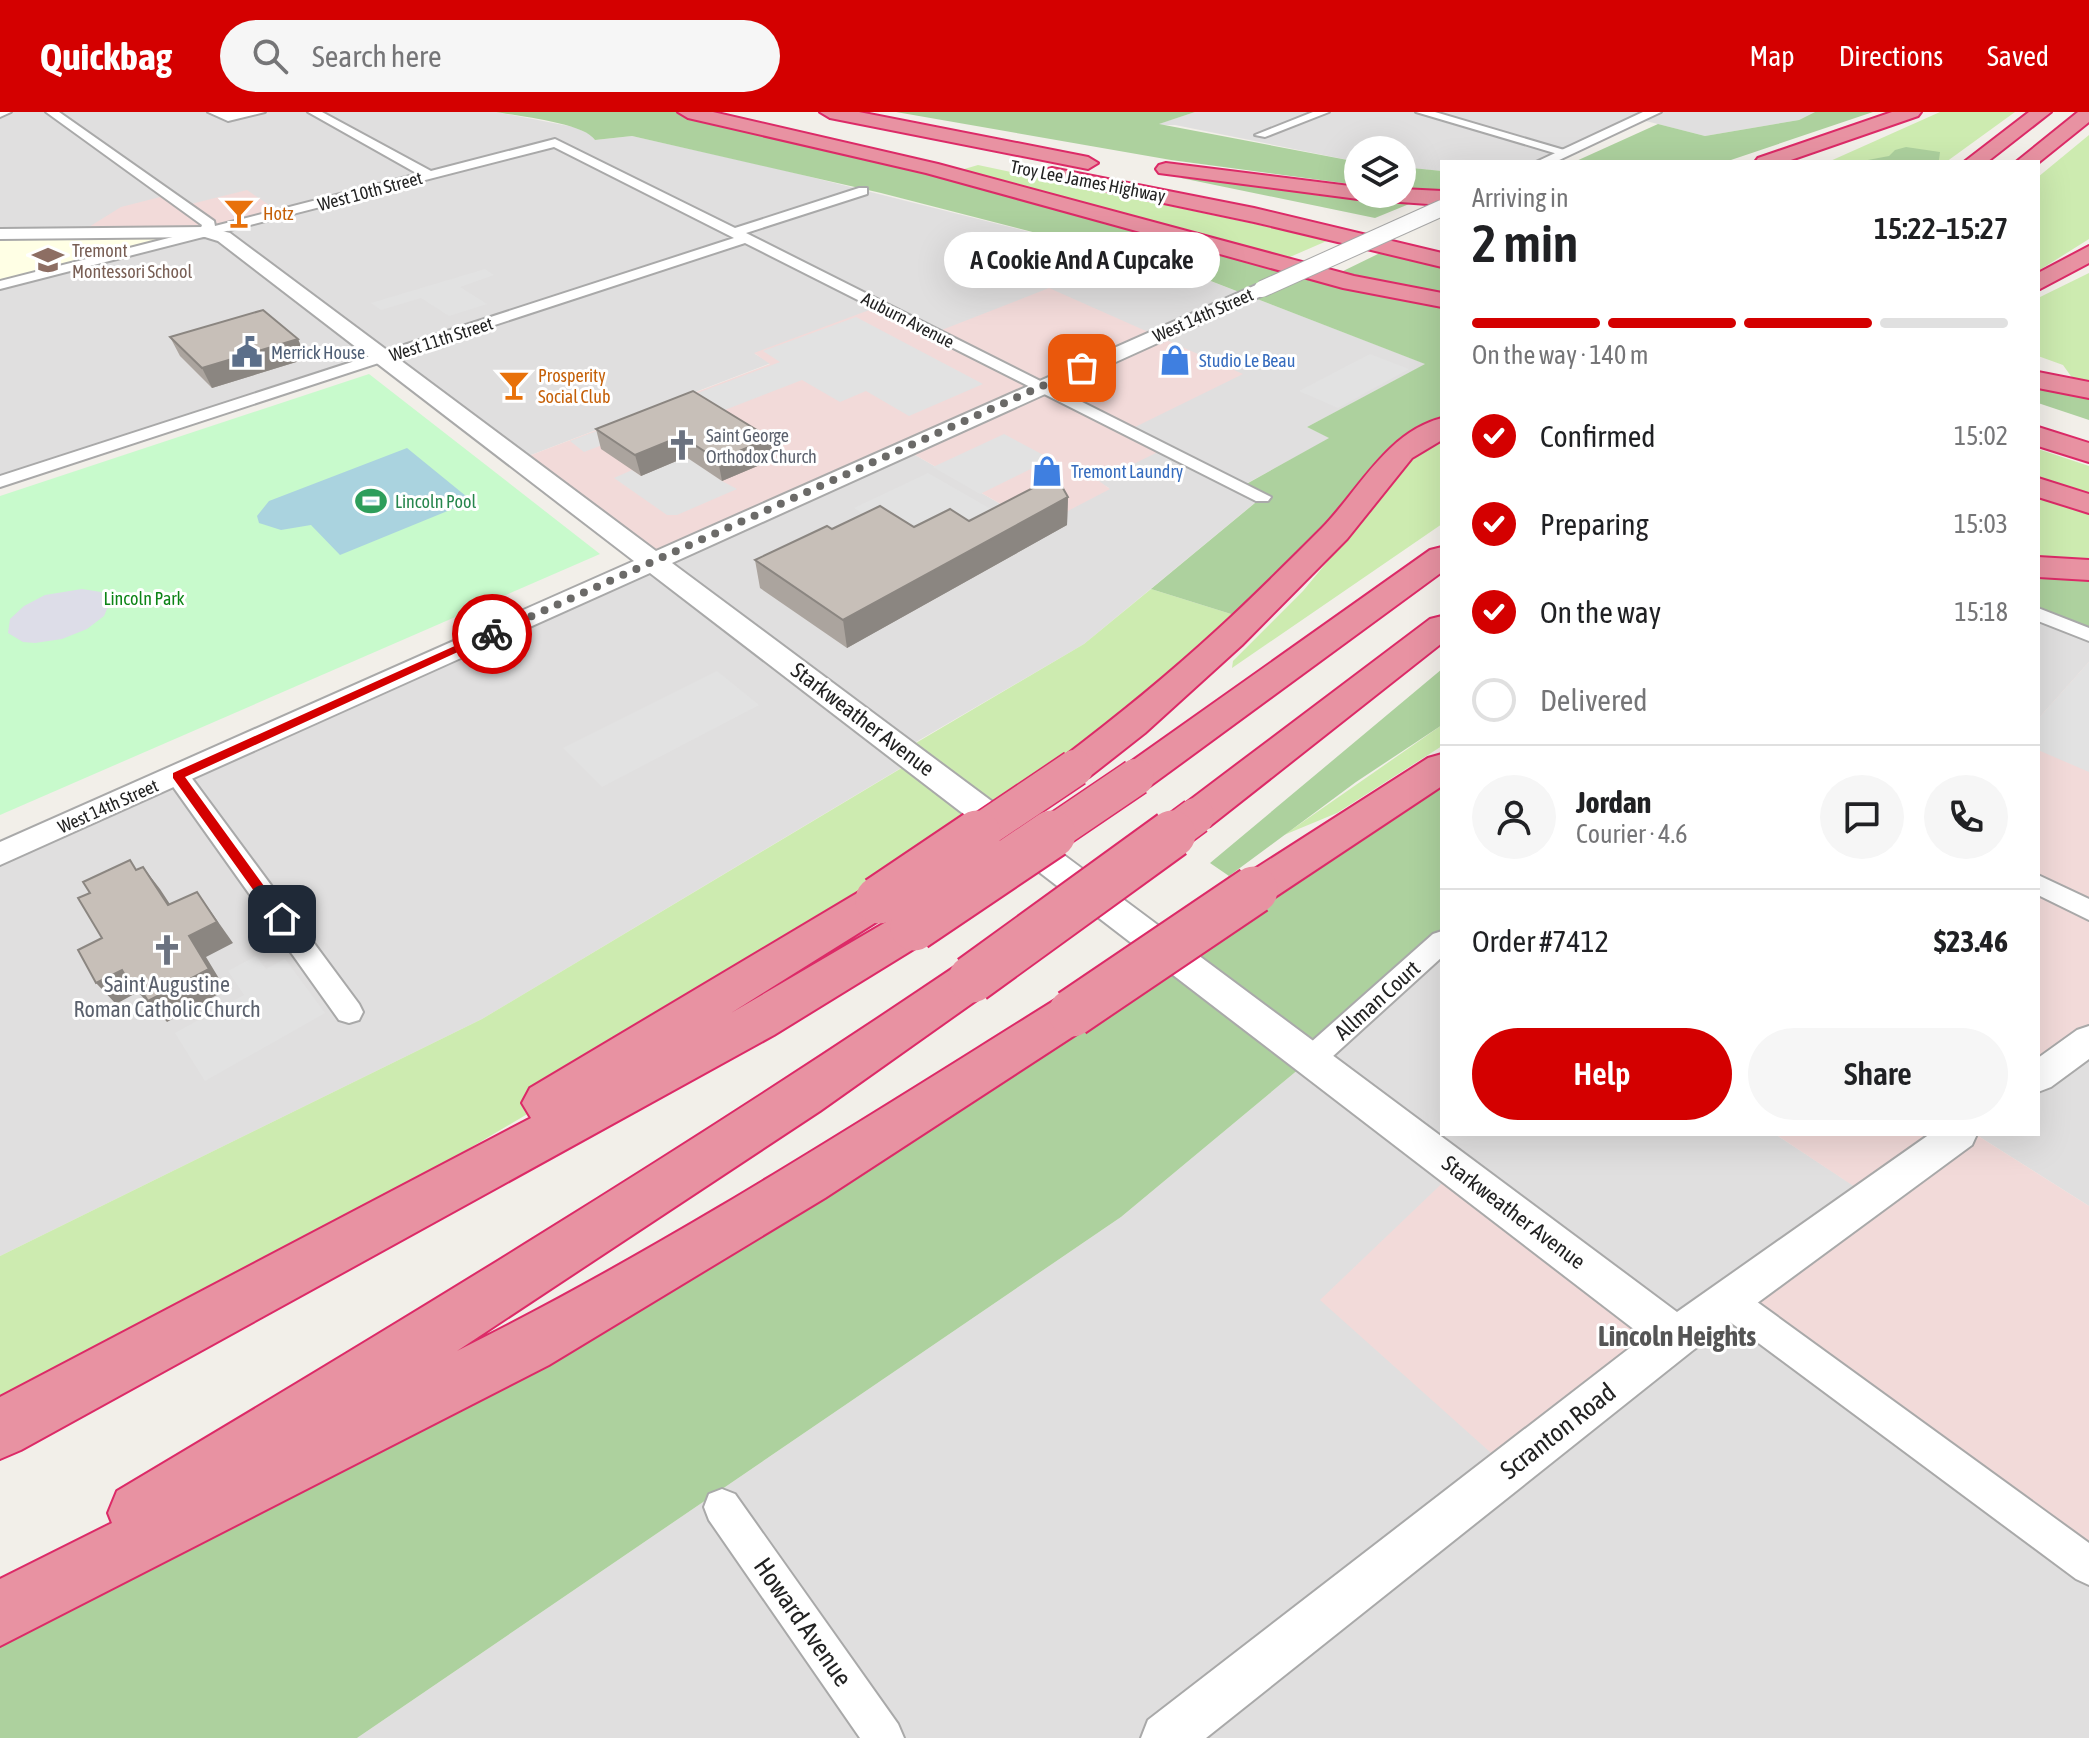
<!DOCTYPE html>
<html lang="en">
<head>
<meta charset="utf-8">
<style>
  body { margin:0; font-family:"Asap Condensed",sans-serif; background:#f6f6f6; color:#202124; height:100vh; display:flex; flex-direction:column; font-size:30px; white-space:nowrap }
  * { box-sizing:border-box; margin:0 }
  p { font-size:26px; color:#757577 }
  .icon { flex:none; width:44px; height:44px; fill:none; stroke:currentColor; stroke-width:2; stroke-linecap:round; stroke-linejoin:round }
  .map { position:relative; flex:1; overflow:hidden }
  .sheet { position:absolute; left:1440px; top:48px; width:600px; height:976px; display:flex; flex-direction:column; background:#fff; border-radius:0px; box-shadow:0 8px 32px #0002 }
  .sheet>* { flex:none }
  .controls { position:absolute; left:1344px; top:24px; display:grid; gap:16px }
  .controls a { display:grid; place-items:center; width:72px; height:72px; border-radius:50%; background:#fff; box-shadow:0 8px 32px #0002; font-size:40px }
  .pin { position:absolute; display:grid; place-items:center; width:68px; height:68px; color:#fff; margin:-34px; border-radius:16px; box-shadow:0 4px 12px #0006 }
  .courier { position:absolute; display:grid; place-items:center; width:80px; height:80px; margin:-40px; border:6px solid #d40000; border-radius:50%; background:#fff; color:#222; box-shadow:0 2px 10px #0007 }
  .bubble { position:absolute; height:56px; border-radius:28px; background:#fff; box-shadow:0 8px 32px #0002; font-size:26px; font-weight:600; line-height:56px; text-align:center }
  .summary em { font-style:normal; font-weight:600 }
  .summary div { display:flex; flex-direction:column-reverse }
  .summary { display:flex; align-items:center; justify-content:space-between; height:136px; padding:0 32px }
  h1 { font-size:52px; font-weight:600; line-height:60px }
  .bar { display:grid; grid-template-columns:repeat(4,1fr); gap:12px 8px; align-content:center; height:96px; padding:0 32px }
  .bar i { height:10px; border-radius:6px; background:#e0e0e0 }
  .bar .selected { background:#d40000 }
  .bar p { grid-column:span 4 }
  .line { display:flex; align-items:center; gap:20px; padding:0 32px; border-top:2px solid #e0e0e0 }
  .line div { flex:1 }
  .round { display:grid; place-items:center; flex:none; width:84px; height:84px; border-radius:42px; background:#f6f6f6 }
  ol { padding:0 32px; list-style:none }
  li { display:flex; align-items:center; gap:24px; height:88px }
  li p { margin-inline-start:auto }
  li .icon { padding:8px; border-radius:50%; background:#d40000; color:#fff; stroke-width:4 }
  li:last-child { color:#757577 }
  li i { width:44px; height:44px; border:4px solid #e0e0e0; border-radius:50% }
  .action { display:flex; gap:16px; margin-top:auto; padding:16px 32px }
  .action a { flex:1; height:92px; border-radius:48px; background:#d40000; color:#fff; font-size:32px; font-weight:600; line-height:92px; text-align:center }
  .action a+a { background:#f6f6f6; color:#202124 }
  header { display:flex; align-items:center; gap:48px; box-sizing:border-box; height:112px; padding:0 40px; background:#d40000; color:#fff }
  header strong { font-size:38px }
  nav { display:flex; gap:44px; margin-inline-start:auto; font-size:28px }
  .search { width:560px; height:72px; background:#f6f6f6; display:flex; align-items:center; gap:20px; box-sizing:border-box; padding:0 28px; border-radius:44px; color:#757577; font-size:30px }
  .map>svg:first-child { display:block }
  .residential { fill:#e0dfdf }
  .commercial { fill:#f2dad9 }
  .education { fill:#ffffe5 }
  .grass { fill:#cdebb0 }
  .forest { fill:#add19e }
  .park { fill:#c8facc }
  .parking { fill:#e2e2e2 }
  .plaza { fill:#dddde8 }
  .water { fill:#aad3df }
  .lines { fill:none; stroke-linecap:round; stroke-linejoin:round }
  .minor-casing { stroke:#a9a9a9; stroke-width:4 }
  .tertiary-casing { stroke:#a9a9a9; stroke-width:4 }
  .motorway-casing { stroke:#dc2a67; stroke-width:4 }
  .minor { fill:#fff; fill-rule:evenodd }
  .tertiary { fill:#fff; fill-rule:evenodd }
  .motorway { fill:#e892a2; fill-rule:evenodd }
  .tertiary-bridge-casing { stroke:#a9a9a9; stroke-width:18; stroke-linecap:butt }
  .motorway-bridge-far1-casing { stroke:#dc2a67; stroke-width:39; stroke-linecap:butt }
  .motorway-bridge-casing { stroke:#dc2a67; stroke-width:51; stroke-linecap:butt }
  .tertiary-bridge { stroke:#fff; stroke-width:16 }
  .motorway-bridge-far1 { stroke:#e892a2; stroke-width:36 }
  .motorway-bridge { stroke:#e892a2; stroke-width:47 }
  .wall { fill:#aba49e }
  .shaded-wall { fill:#8b8681 }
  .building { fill:#c7bfb8; stroke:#8b8681; stroke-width:2 }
  .route { fill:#d40000 }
  .done { stroke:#6b6a68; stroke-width:8; stroke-dasharray:0 14.4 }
  .labels { text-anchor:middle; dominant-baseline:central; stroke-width:6; stroke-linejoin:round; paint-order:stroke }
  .far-street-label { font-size:18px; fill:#222; stroke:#fff }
  .far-food-label { font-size:18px; fill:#c56008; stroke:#fff; text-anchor:start }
  .far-education-label { font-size:18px; fill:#785e54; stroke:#fff; text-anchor:start }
  .far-service-label { font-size:18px; fill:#4e5e75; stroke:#fff; text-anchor:start }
  .far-shop-label { font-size:18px; fill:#366cbe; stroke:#fff; text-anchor:start }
  .far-worship-label { font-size:18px; fill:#5b616d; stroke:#fff; text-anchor:start }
  .far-leisure-label { font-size:18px; fill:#27864d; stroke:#fff; text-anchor:start }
  .far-park-label { font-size:18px; fill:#0c8416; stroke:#fff }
  .street-label { font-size:22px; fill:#222; stroke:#fff }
  .worship-label { font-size:22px; fill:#5b616d; stroke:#fff }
  .near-street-label { font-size:26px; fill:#222; stroke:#fff }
  .near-neighbourhood-label { font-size:28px; font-weight:bold; fill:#555; stroke:#fff }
</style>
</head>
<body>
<header>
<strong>Quickbag</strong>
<div class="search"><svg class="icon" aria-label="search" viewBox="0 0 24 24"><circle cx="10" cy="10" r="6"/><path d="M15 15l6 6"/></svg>Search here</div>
<nav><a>Map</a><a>Directions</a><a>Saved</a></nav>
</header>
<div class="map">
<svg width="2089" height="1626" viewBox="0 0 2089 1626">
  <rect width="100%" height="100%" fill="#f2efe9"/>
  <path class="residential" d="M0,0H496L574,15L590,22L595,28L632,24L787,59L1110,140L1122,135L1426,252L1307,315L1330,326L1242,374L1262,385L1084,532L904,637L916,647L482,907L0,1144V743L903,336L1039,414L1109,376L1098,370L934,221L755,242L771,251L518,348L382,246L0,370Z
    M1195,0H1815L1799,8L1705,24L1638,7L1543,50H1442V59L1402,55V38H1358V50L1175,13H1155Z
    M2038,502L2089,523V550L2038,607Z
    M1442,829V1022H1775L1871,1085L2089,1454V1626H357L1121,1105L1311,947Z
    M2089,928V1094L1975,1022H2038V965Z"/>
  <path class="commercial" d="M247,78L282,102L236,114L76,123L121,95L168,83L183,94Z
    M1049,176L1243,262L1129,318L1164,337L1099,369L1110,377L1039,414L903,336L655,448L518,348L770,252L754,241L880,194L934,221Z
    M2089,550V928L2038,965V607Z
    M1775,1022H1975L2089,1094V1454L1730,1190L1870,1085Z
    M1457,1057L1677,1225L1509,1357L1320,1188Z"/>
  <path class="education" d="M206,120L0,173V122Z"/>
  <path class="grass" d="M1940,0H2015L1946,50H1828Z
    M2089,23V127L2038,159V65Z
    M978,53L1329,128L1283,148L961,58Z
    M2089,161V270L2073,267L2063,253L2038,244V186Z
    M1442,325V412L1232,556L1233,549L1303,479L1410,350Z
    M2038,337L2089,354V385L2038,368Z
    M2038,384L2089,401V449L2038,445Z
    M1151,477L1247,507L1132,612L688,907L0,1314V1144L482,907L915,648L904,638L1084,532Z
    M1442,613V634L1337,701L1284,723Z"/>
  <path class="forest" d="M496,0H687L1442,188V315L1247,507L1151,477L1261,386L1241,375L1329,326L1307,315L1425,252L1123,135L1110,140L881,81L632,24L595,28C585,11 517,4 496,0Z
    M896,0H1195L1159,12L1358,50V73L1171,48Z
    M1815,0H1873L1725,50H1574L1658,12L1705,24L1799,8Z
    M1906,35L1940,40L1939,48L1857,50L1889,44L1895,38Z
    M1402,55L1442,59V80L1402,77Z
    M1186,64L1291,78L1419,88L1375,106L1181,66Z
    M1380,141L1442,156V182L1337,162Z
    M2038,273L2089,284V308L2038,291Z
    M2038,455L2089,458V523L2038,502Z
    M1442,557V613L1356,670L1229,764L1210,751Z
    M1442,655V829L1311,947L1121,1105L357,1626H0V1501L529,1233Z"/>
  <path class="park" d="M369,262L600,442L0,703V384Z"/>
  <path class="parking" d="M485,157L494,163L460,175L487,192L449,204L421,186L381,198L371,191Z
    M856,205L983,272L909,304L866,279L840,290L802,268L717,301L704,294L584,340L570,329L780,250L763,239Z
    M1370,242L1409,257L1338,296L1299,279Z
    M1004,322L1051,347L980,382L933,355Z
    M678,339L722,369L737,377L677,403H667L614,366L632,358L641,364Z
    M928,361L1010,408L915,434L854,396Z
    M2089,550V660L2038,638V607Z
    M717,559L759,593L602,675L563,636Z
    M256,844L266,857L285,847L325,901L205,969L175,921L244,883L228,859Z"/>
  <path class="plaza" d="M82,477L101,480L110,490L104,504L87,517L62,527L35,531L23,530L8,521L10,507L24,494L45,483Z"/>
  <path class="water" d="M407,336L472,389L340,443L311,413L281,418L259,411L257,404L269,389Z"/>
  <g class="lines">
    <defs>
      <path id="minor" d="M0,0H11L0,5Z
        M46,0H59L214,109L215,114L418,62L308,0H322L431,59L555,27L735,116L859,76H867V82L746,121L1271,385L1268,389H1256L745,131L0,375V364L734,126L554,35L0,177V169L200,118L202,113Z
        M208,0H265L228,9Z
        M1313,0H1329L1265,25L1255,23Z
        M1416,0H1435L1571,40L1561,43Z
        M2038,496L2089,516V529L2038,509Z
        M177,655L185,657L359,892L363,900L359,908L349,911L339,908L169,669L165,663L169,657Z
        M2038,763L2089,787V808L2038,783Z
        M1442,819V845L1321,955L1311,959L1301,955L1297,947L1301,939L1433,822Z
        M1730,1174L1742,1179L2089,1431V1473L2076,1467L1718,1201L1714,1190L1718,1179Z
        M722,1377L735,1382L898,1612L904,1626H860L709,1408L704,1395L709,1382Z"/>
      <path id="tertiary" d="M1643,0H1661L1555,50H1536Z
        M206,115L230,121L656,439L1256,173H1268L1271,177L1268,181L672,451L1677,1200L1930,1022H1977L1972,1033L1692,1239L1206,1626H1141L1148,1608L1644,1225L650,461L0,753V730L634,449L218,129L205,125L0,127V117Z
        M2089,914V947L2051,975L2038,980V946L2077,918Z"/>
      <path id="motorway" d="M678,0H713L938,52L1354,164L1442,181V195L1343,176L926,61L688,6Z
        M820,0H859L1088,45L1098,51L1088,57L830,6Z
        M1892,0H1921L1918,4L1785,50H1755L1758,46Z
        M2029,0H2051L1987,50H1964Z
        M2078,0H2089V10L2038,51L2016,50Z
        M1166,51L1358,75V82H1402V77L1442,79V93L1358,87L1159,61L1156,57L1159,53Z
        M1052,56L1254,96L1442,141V155L1254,110L1045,66L1042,62L1045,58Z
        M2089,134V151L2038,178V161Z
        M2038,260L2089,270V286L2038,276Z
        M1442,306V328L1412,346L1347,427L1242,533L1145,621L1089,665L1075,669L1061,665L1055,656L1061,647C1115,606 1167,564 1217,518C1253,485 1288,450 1322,416C1359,378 1387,320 1442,306Z
        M2038,315L2089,331V350L2038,334Z
        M2038,366L2089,382V401L2038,385Z
        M1442,435V460L1150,674L1136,678L1122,674L1116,665L1122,656L1430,438Z
        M2038,445L2089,448V468L2038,465Z
        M1442,504V531L1210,714L1196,718L1182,714L1176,704L1182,694L1430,507Z
        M1442,642V674L1269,789L1254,794L1239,789L1233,778L1239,767L1428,646Z
        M879,772L894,777L901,788L894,799L731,901L898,803L914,798L930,803L936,815L930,827L774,923L21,1338L0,1347V1285L531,1006L522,991L530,976L864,777Z
        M972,849L988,854L995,867L988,880L820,999L457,1239C664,1136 859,1010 1055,888L1072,882L1089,888L1095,901L1089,914L825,1086L549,1253L0,1534V1467L112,1411L108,1401L117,1379C401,1210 682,1039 956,854Z"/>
    </defs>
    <use href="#minor" class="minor-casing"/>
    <use href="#tertiary" class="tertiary-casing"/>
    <use href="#motorway" class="motorway-casing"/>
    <use href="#minor" class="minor"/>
    <use href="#tertiary" class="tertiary"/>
    <use href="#motorway" class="motorway"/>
    <defs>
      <path id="tertiary-bridge" d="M1262,177L1442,96"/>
      <path id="motorway-bridge-far1" d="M974,724L1075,656
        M1049,724L1136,665
        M1169,724L1196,704"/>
      <path id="motorway-bridge" d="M879,788L977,722
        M914,815L1052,722
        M972,867L1172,722
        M1072,901L1254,778"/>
    </defs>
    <use href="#tertiary-bridge" class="tertiary-bridge-casing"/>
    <use href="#motorway-bridge-far1" class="motorway-bridge-far1-casing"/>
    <use href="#motorway-bridge" class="motorway-bridge-casing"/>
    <use href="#tertiary-bridge" class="tertiary-bridge"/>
    <use href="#motorway-bridge-far1" class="motorway-bridge-far1"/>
    <use href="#motorway-bridge" class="motorway-bridge"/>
  </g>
  <path class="wall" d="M170,225L298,227L306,247L212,276L180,244Z
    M693,279L774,347L722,369L686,345L641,364L601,337L596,317Z
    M1068,385L1067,413L847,536L760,476L755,448L832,417L914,415L969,409Z"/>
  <path class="shaded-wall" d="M298,227L306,247L212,276L202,256Z
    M681,324L686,345L641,364L635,343Z
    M770,326L774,347L722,369L718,348Z
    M1068,385L1067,413L847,536L843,508Z
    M143,755L160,777L185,815L168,793Z
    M197,780L233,831L206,845L226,878L167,910L151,892H149L138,880L116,892L96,871L189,824Z"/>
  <path class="building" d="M263,198L298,227L202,256L170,225Z
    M693,279L770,326L718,348L681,324L635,343L596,317Z
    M1056,364L1068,385L843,508L755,448L827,414L832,417L880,394L914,415L950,397L969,409Z
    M130,748L136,758L143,755L168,793L197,780L217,810L189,824L209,857L148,889L136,870L130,872L122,858L96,871L78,838L102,826L78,786L90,781L83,770Z"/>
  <path class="route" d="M488,519L497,522L185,665L288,807L286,811H277L173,666V661Z"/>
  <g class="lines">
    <path class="done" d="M492,522L1082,256"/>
  </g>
  <defs>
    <symbol id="bar-bare" viewBox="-9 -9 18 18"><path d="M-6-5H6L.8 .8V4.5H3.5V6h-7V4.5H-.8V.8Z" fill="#e8710a" stroke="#fff" stroke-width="2.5" paint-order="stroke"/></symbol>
    <symbol id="school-bare" viewBox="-9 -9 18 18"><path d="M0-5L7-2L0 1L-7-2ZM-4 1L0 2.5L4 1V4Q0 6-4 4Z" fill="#8d6e63" stroke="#fff" stroke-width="2.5" paint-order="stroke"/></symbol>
    <symbol id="civic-bare" viewBox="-9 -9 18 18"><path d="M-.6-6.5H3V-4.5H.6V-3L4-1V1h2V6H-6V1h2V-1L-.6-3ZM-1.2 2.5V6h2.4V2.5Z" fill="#5c6f8a" stroke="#fff" stroke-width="2.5" paint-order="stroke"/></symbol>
    <symbol id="shop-bare" viewBox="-9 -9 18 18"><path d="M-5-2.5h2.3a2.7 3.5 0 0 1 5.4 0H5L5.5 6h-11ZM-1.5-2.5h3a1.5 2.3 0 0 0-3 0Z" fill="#3f7fe0" stroke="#fff" stroke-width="2.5" paint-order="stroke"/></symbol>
    <symbol id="church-bare" viewBox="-9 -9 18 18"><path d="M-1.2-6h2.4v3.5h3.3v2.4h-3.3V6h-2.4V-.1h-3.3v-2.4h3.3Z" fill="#6b7280" stroke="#fff" stroke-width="2.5" paint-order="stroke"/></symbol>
    <symbol id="stadium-bare" viewBox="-9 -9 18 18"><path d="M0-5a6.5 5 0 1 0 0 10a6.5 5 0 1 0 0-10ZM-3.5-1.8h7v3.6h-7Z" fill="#2e9e5b" stroke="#fff" stroke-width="2.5" paint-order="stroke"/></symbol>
  </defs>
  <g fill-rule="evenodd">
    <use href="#bar-bare" x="217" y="79" width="44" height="44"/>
    <use href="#school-bare" x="26" y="126" width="44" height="44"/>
    <use href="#civic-bare" x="225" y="218" width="44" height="44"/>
    <use href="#shop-bare" x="1153" y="226" width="44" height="44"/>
    <use href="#bar-bare" x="492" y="251" width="44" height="44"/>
    <use href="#church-bare" x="660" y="311" width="44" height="44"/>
    <use href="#shop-bare" x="1025" y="337" width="44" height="44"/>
    <use href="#stadium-bare" x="349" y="367" width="44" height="44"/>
    <use href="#church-bare" x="145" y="816" width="44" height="44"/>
  </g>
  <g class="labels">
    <g class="far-street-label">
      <text transform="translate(1088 69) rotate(11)">Troy Lee James Highway</text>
      <text transform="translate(370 79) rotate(-15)">West 10th Street</text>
      <text transform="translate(1203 203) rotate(-24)">West 14th Street</text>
      <text transform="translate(908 208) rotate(27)">Auburn Avenue</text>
      <text transform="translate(441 227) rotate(-18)">West 11th Street</text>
      <text transform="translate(108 694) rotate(-24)">West 14th Street</text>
    </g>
    <g class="far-food-label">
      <text x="263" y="101">Hotz</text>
      <text x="538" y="263">Prosperity<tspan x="538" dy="21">Social Club</tspan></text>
    </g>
    <g class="far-education-label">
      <text x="72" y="138">Tremont<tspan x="72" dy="21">Montessori School</tspan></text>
    </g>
    <g class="far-service-label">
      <text x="271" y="240">Merrick House</text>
    </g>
    <g class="far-shop-label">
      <text x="1199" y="248">Studio Le Beau</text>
      <text x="1071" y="359">Tremont Laundry</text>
    </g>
    <g class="far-worship-label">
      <text x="706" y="323">Saint George<tspan x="706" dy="21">Orthodox Church</tspan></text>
    </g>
    <g class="far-leisure-label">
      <text x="395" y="389">Lincoln Pool</text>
    </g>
    <g class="far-park-label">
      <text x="144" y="486">Lincoln Park</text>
    </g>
    <g class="street-label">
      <text transform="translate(863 607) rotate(37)">Starkweather Avenue</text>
      <text transform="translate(1377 888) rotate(-42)">Allman Court</text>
      <text transform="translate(1514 1100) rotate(37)">Starkweather Avenue</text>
    </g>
    <g class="worship-label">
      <text x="167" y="872">Saint Augustine<tspan x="167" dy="25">Roman Catholic Church</tspan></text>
    </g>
    <g class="near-street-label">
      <text transform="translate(1558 1319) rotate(-38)">Scranton Road</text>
      <text transform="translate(803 1510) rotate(55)">Howard Avenue</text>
    </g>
    <g class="near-neighbourhood-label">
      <text x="1677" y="1224">Lincoln Heights</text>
    </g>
  </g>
</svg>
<div class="controls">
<a><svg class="icon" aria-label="layers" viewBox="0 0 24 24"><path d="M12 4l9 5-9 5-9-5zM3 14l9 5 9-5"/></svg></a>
</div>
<div class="pin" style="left:1082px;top:256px;background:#ea580c"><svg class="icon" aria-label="bag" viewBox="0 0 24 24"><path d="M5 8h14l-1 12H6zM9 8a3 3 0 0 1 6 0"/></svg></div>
<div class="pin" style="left:282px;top:807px;background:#1f2937"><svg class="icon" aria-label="home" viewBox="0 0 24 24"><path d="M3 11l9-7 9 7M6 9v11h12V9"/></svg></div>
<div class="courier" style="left:492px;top:522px"><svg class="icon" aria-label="bike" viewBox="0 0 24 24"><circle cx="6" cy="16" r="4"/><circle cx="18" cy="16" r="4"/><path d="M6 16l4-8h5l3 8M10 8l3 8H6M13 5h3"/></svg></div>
<div class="bubble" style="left:944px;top:120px;width:276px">A Cookie And A Cupcake</div>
<section class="sheet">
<div class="summary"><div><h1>2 min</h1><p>Arriving in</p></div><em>15:22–15:27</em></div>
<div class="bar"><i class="selected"></i><i class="selected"></i><i class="selected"></i><i></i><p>On the way · 140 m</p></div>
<ol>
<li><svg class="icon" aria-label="check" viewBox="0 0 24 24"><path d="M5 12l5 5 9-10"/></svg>Confirmed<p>15:02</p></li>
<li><svg class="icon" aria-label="check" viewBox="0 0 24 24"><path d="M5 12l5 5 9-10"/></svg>Preparing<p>15:03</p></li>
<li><svg class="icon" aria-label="check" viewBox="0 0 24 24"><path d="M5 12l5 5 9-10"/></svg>On the way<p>15:18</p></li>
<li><i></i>Delivered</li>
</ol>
<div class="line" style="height:144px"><a class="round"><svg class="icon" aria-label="person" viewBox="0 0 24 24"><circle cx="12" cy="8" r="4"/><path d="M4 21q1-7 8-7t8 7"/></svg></a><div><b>Jordan</b><p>Courier · 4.6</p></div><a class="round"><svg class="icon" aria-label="chat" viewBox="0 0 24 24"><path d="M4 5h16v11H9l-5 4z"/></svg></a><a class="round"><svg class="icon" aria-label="phone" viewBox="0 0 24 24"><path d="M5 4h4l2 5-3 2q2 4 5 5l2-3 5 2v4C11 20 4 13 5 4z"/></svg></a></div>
<div class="line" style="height:104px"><div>Order #7412</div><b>$23.46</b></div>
<div class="action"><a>Help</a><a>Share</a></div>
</section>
</div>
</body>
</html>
